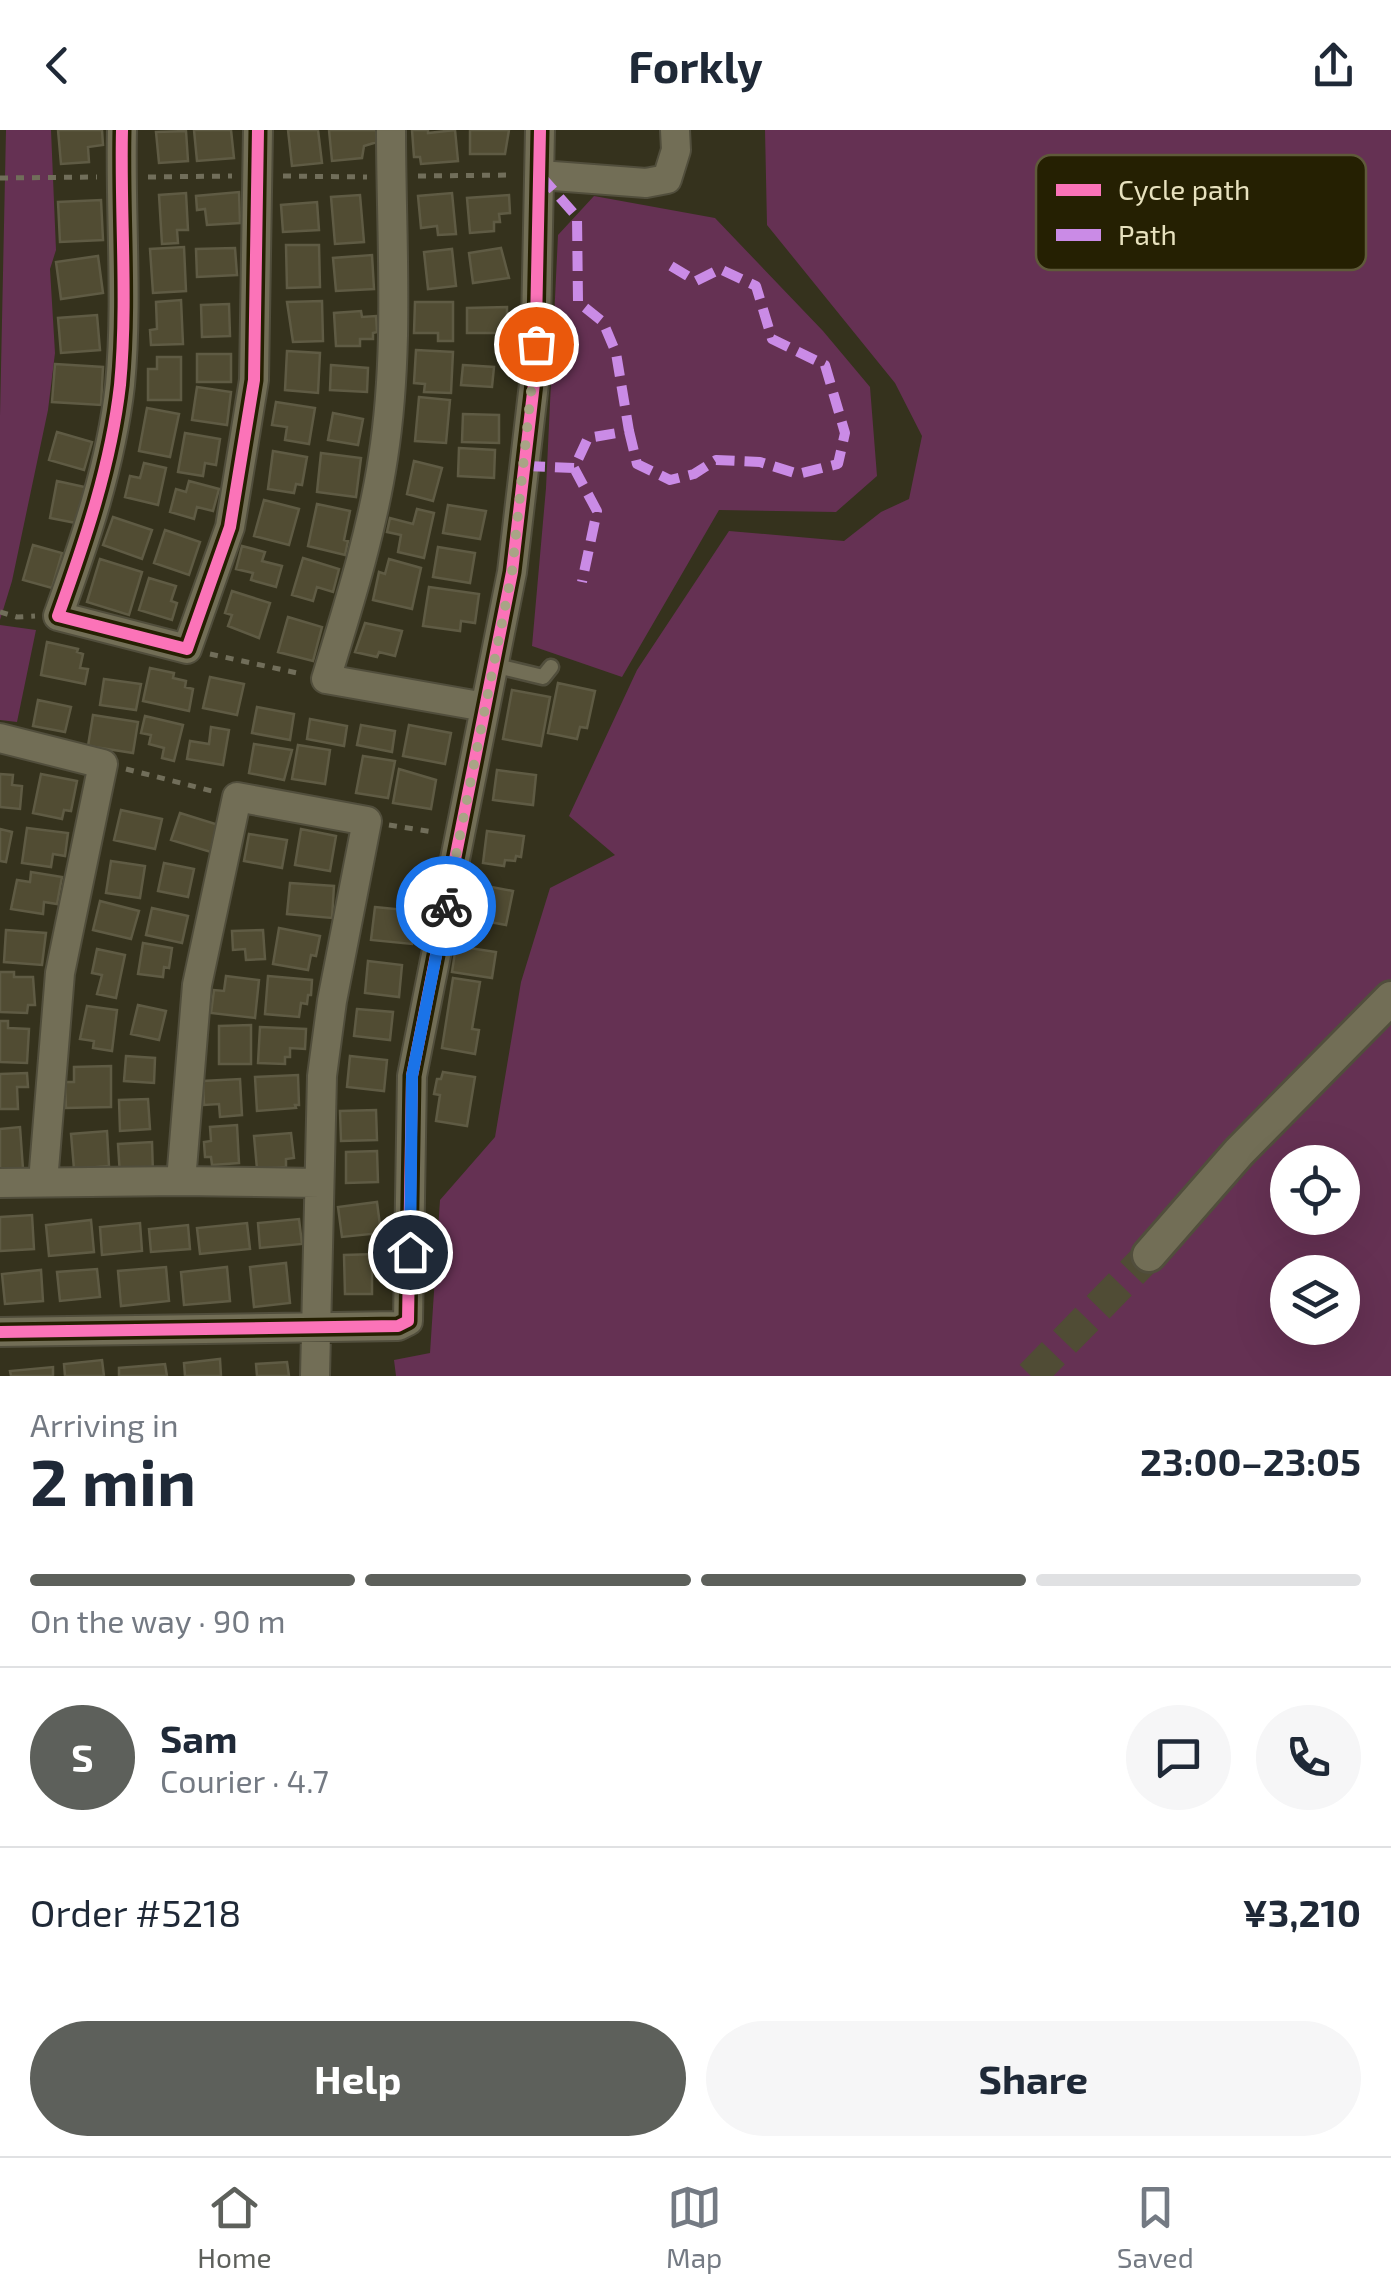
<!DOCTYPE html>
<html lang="en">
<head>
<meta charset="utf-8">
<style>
  body { margin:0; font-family:"Exo 2",sans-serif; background:#f6f6f7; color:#1f2937; height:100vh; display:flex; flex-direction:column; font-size:38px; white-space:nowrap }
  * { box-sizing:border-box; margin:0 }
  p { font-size:32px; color:#747a83 }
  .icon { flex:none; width:55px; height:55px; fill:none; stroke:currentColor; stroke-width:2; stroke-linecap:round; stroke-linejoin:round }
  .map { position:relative; height:1246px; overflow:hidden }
  .side { display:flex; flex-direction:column; background:#fff; flex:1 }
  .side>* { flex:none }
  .controls { position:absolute; left:1270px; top:1015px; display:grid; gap:20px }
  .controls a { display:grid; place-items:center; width:90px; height:90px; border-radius:50%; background:#fff; box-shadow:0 10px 40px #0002; font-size:50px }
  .pin { position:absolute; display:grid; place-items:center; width:85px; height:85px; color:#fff; margin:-42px; border:5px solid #fff; border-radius:50%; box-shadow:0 2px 10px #0007 }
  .courier { position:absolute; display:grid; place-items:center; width:100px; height:100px; margin:-50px; border:8px solid #1a73e8; border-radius:50%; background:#fff; color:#222; box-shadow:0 2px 12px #0007 }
  .summary em { font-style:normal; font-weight:700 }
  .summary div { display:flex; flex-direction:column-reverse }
  .summary { display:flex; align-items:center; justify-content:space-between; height:170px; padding:0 30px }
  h1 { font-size:65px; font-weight:700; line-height:75px }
  .bar { display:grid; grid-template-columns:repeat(4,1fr); gap:15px 10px; align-content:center; height:120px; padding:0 30px }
  .bar i { height:12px; border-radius:8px; background:#e0e1e3 }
  .bar .selected { background:#5d605b }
  .bar p { grid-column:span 4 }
  .line { display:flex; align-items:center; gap:25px; padding:0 30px; border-top:2px solid #e0e1e3 }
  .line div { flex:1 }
  .round { display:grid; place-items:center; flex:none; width:105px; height:105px; border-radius:52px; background:#f6f6f7 }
  .button { display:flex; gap:20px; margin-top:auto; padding:20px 30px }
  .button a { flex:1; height:115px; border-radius:60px; background:#5d605b; color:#fff; font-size:40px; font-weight:700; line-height:115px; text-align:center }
  .button a+a { background:#f6f6f7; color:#1f2937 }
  header { display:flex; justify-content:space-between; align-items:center; height:130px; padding:0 30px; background:#fff; font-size:45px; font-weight:700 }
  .menu { display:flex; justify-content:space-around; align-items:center; height:140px; border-top:2px solid #e0e1e3; background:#fff; font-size:28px; color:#747a83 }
  .menu a { display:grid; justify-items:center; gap:5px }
  .menu .selected { color:#5d605b }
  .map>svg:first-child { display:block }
  .green { fill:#653153; fill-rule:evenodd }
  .building { fill:#514c33; stroke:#5f5b44; stroke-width:2.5 }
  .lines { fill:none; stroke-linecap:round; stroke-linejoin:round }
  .tertiary-tunnel { stroke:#504c35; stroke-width:32; stroke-dasharray:32 16; stroke-linecap:butt }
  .service-casing { stroke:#514e3c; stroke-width:19 }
  .minor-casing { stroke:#514e3c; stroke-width:32 }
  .tertiary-casing { stroke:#514e3c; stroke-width:38 }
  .path { stroke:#716e5a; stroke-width:5; stroke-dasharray:8 8; stroke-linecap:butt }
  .service { stroke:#726e56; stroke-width:14 }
  .minor { stroke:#726e56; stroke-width:28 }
  .tertiary { stroke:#726e56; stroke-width:32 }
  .quiet { stroke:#ca8be6; stroke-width:10; stroke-dasharray:20 10; stroke-linecap:butt }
  .cycleway-casing { stroke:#252002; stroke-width:19 }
  .cycleway { stroke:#fb73b8; stroke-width:12 }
  .done { stroke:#a9a486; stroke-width:10; stroke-dasharray:0 18 }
  .route { stroke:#1a73e8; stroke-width:12 }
  .key { fill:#252002; stroke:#5f5a3a; stroke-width:2.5 }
  .key-label { font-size:28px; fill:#e7e1be }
</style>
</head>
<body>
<header><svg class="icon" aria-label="back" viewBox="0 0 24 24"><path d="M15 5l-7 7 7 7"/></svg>Forkly<svg class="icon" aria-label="share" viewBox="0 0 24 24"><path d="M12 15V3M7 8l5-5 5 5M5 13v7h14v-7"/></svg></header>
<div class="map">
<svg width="1391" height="1246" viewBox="0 0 1391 1246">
  <rect width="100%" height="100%" fill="#35321d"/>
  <path class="green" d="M6,0H51L56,120L50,139L55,223L48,280L12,451L0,490V286Z
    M765,0H1391V1246H396L394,1230L430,1223L440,1070L495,1007L521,852L550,758L615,725L569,686L637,540L729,401L844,411L881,382L909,369L922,306L895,253L767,95ZM1288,1032H1342V1088H1288ZM1288,1142H1342V1198H1288Z
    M594,66L715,88L823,201L870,257L877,346L836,382L719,380L622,547L532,516L546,358L558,105Z
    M0,495L36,500L17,592L0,590Z"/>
  <path class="building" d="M58,0H102L103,15L88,17L89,32L61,34Z
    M194,0H231L234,28L197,31Z
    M288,0H318L322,33L292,36Z
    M329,0H376L377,12L364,16L362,28L332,31Z
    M412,0H428V3L455,0L458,31L421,34L420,27H414Z
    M470,0H509L505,24H470Z
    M186,1L188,31L159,33L156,2Z
    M239,62L240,93L207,95L205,79L197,80L196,66Z
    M186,63L188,100H177L178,113L162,114L159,65Z
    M452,63L456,104L438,105L437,96L421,98L418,66Z
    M360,65L364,112L335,114L331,67Z
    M509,65L510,83L499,84L500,92H494V101L470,103L467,68Z
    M101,70L103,110L60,112L58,72Z
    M317,72L319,100L283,102L281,75Z
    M286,115H319L320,157L287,158Z
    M184,117L186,161L153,163L150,119Z
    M235,118L237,145L197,147L196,119Z
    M501,118L509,148L473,153L469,123Z
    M452,119L456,156L428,159L424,122Z
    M372,125L374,159L336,161L333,128Z
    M98,126L103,163L61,169L56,132Z
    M181,170L183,214L151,215L150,200L157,199L156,172Z
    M322,171L323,211L293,212L287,172Z
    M415,172H453V211H438V203H414Z
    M229,174L230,206L202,207L201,175Z
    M507,177V203H467V178Z
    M361,181L362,187L376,186L377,202L373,203V209H360V216H336L334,183Z
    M97,185L100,220L61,223L58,188Z
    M416,220L453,222L451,263L424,262L425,254L414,253Z
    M287,221L320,223L318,263L285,260Z
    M197,224H231V252H197Z
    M157,227H181V270H148V239H157Z
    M55,234L103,237L101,275L52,272Z
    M331,235L368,238L367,262L330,260Z
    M463,235L494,237L492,257L461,255Z
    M197,257L231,262L227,295L192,290Z
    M419,267L450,270L446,313L415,311Z
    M276,272L315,278L309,314L285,310L287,297L272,295Z
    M147,278L179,284L170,327L139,321Z
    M333,283L363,289L358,315L328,310Z
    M463,284L499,285V313L462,312Z
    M57,302L92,312L84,340L49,330Z
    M185,303L220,309L216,335L205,333L203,346L178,342Z
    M459,318L495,320L494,348L458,346Z
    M273,321L307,327L302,355L296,354L294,363L268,359Z
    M321,323L361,328L356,367L317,362Z
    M414,331L442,338L433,371L407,364Z
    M144,333L166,338L158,375L125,367L130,346L140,348Z
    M57,351L89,358L81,394L50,388Z
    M189,351L219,359L213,381L197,377L194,389L170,382L176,359L186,362Z
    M264,370L299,379L289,415L254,406Z
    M317,374L350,381L344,410L348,411L345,425L308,416Z
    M448,375L486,381L480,409L443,403Z
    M417,379L434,383L424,428L398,422L401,405L387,402L390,388L413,394Z
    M113,387L152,400L142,429L103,415Z
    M165,400L200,412L189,445L154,433Z
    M33,415L62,423L52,458L23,450Z
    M242,416L265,422L262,431L282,436L276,457L251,450L253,443L236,439Z
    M438,417L475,423L470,453L433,447Z
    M303,428L339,439L333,462L317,457L313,471L292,465Z
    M100,429L142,442L129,485L87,472Z
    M389,429L421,438L412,479L373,470L379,442L385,444Z
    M149,448L176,456L171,471L177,473L172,490L139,480Z
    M429,457L479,464L475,493L461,491L460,501L423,496Z
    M232,461L270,473L259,508L228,496L232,485L225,483Z
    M288,487L322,497L313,531L278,522Z
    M365,493L402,501L395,526L379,522L377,527L355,522Z
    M47,512L78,519L77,522L83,524L80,538L88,539L85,554L41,545Z
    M150,538L174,543L173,548L186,551L185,557L193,559L189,581L143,571Z
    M210,547L244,554L237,585L203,578Z
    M104,549L141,554L136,580L100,575Z
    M558,553L595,561L587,598L580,597L577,609L548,603Z
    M512,560L550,567L541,616L503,609Z
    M38,570L71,577L65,602L33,596Z
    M257,577L294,584L290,610L252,603Z
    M93,585L138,592L133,623L88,616Z
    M145,586L183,595L174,631L162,628L164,618L149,614L151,605L141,603Z
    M310,589L347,596L344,616L307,609Z
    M361,595L395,601L392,622L357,615Z
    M409,595L451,603L445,634L403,626Z
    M211,597L229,600L223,635L187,629L190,611L209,614Z
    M254,614L292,620L284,650L249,643Z
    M298,615L330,620L325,654L292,649Z
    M363,626L395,631L388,668L356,663Z
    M399,639L436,650L431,679L393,673Z
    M497,640L536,645L533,675L493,670Z
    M0,644L13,645L12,655L22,656L20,679L0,677Z
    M41,644L77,651L71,681L64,680L62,689L33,683Z
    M121,680L162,689L155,719L114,710Z
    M180,683L222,696L214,723L171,710Z
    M27,698L68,703L65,726L53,724L51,737L22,733Z
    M0,699L12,702L6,732L0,731Z
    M301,699L336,706L330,741L295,735Z
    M487,701L524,706L521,727L516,726L515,731L505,730L504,736L483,733Z
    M249,704L287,710L282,738L244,731Z
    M111,731L145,736L140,768L106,763Z
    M164,733L194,739L188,767L158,761Z
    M31,742L62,747L57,774L44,772L43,784L11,779L17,750L30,752Z
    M290,753L334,756L332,788L287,784Z
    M470,753L513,761L506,795L463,787Z
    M100,771L139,781L131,809L93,800Z
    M375,777L416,781L412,814L371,810Z
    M152,778L188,786L182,813L146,805Z
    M279,798L320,806L316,826L311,825L308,840L273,834Z
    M6,800L46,803L42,835L4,832Z
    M263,800L265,829L246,830L245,819L233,820L232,801Z
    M143,813L172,818L169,838L164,837L163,847L138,844Z
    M456,816L496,822L492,848L452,842Z
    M97,819L125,825L116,868L97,864L102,845L92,843Z
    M368,831L402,835L399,867L365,863Z
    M0,842H14V847H33L35,875H28L27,883L0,882Z
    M226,846L259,850L255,888L211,883L214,860L224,861Z
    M268,846L312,850L311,865H308L307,874L301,873L299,887L265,884Z
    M453,848L480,852L472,899L479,900L475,924L442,918Z
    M138,875L166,881L159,910L131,904Z
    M87,876L117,880L112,921L93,918L94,911L80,909Z
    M357,879L393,882L390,910L354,906Z
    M0,891H8V898L29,899L27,933L0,932Z
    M251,895V934H219V896Z
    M260,897L306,899L305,919L290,918V927H285V934L258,933Z
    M126,926L155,928L154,953L124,951Z
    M350,926L387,930L384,961L347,957Z
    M111,936V977L66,978L65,952H74V937Z
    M443,942L475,947L467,996L436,991L440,965L434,964L437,949H441Z
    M27,943L28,957H17L18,979H0V944Z
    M298,945L299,975H295L296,978L257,981L255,947Z
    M240,949L242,985L220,987L219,974L204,975L203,951Z
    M148,969L150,999L120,1001L119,970Z
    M376,980L377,1010L341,1011L340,981Z
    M237,995L239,1033L212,1035L211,1027H205L204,1012L211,1011L210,997Z
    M20,997L23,1039L0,1041V999Z
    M107,1001L109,1036L74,1039L71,1004Z
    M291,1003L294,1028L286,1029V1037L257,1039L254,1006Z
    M152,1012L153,1044L120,1046L118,1014Z
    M377,1021L378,1052L346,1053V1022Z
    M377,1072L381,1103L342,1107L338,1077Z
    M32,1085L34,1119L0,1121V1087Z
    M299,1089L302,1114L260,1118L258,1093Z
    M91,1090L94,1122L49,1126L46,1095Z
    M140,1093L142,1121L102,1125L100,1097Z
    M247,1093L250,1119L200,1124L197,1098Z
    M188,1095L190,1119L151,1122L149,1099Z
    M377,1124V1140H372V1164H345L344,1125Z
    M286,1133L290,1173L254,1177L250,1137Z
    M166,1137L169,1171L121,1176L118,1141Z
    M227,1137L230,1171L184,1175L181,1142Z
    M97,1139L100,1167L60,1171L57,1142Z
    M41,1140L43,1171L5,1174L2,1144Z
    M220,1229L221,1246H185L184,1233Z
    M102,1230L104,1246H65L64,1234Z
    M287,1232L289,1246H257L256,1234Z
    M165,1234L167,1246H119V1238Z
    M53,1237V1246H11L10,1241Z"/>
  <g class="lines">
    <path class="tertiary-tunnel" d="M1031,1246L1149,1125"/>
    <defs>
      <path id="service" d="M493,535L543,547L551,537"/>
      <path id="minor" d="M122,0C120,84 128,171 120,255C111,335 85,411 58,486L187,519L230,397L254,250L258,0
        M391,0C391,108 400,220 383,328C372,402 348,477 326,549L485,577
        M540,45L646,53L667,49L676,20L675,0
        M0,608L103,634L60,843L43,1052
        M181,1051L197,855L237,667L367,691L332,871L322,946L315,1246
        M0,1053L181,1051L319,1053
        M0,1202L398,1196L408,1191L412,946L512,442L535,245L540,0"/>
      <path id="tertiary" d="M1149,1125L1239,1022L1391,868"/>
    </defs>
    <use href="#service" class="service-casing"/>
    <use href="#minor" class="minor-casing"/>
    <use href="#tertiary" class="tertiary-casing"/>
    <path class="path" d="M283,46L367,47
      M418,46L512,45
      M148,47L232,46
      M0,48L97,47
      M0,482L17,487L35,486
      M210,524L302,544
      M126,639L212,661
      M389,695L433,702"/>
    <use href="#service" class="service"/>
    <use href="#minor" class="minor"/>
    <use href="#tertiary" class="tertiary"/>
    <path class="quiet" d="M540,45L577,87L578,172L603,192L616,223L629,301L588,308L574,338L597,381L582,452
      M629,301L637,334L670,350L694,344L716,330L760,332L798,344L838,334L845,303L825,235L772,209L756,156L720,139L696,151L671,136
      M525,336L574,338"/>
    <defs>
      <path id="cycleway" d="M122,0C120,84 128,171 120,255C111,335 85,411 58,486L187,519L230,397L254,250L258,0
        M0,1202L398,1196L408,1191L412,946L512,442L535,245L540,0"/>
    </defs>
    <use href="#cycleway" class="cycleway-casing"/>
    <use href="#cycleway" class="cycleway"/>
  </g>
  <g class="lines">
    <path class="done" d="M446,776L512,442L536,214"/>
    <path class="route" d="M410,1122L412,946L446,776"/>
  </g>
  <rect x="1036" y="25" width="330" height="115" rx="15" class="key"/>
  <rect x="1056" y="54" width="45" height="12" fill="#fb73b8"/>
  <rect x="1056" y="99" width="45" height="12" fill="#ca8be6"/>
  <g class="key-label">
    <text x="1118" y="70">Cycle path</text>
    <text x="1118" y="115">Path</text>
  </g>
</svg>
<div class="controls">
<a><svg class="icon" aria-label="locate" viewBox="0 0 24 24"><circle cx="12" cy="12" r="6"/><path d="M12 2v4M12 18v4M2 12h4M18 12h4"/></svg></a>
<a><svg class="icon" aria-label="layers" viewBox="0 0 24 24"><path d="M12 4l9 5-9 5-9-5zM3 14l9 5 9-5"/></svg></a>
</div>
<div class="pin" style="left:536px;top:214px;background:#ea580c"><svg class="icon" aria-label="bag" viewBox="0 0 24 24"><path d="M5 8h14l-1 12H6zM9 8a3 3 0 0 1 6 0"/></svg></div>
<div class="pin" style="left:410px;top:1122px;background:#1f2937"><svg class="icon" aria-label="home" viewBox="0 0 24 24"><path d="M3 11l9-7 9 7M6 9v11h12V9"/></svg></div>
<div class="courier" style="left:446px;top:776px"><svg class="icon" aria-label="bike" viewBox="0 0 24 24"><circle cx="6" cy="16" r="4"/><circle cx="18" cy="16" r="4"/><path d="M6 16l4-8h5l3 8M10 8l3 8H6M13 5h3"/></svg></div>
</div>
<section class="side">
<div class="summary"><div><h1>2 min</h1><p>Arriving in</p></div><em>23:00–23:05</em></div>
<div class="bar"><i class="selected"></i><i class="selected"></i><i class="selected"></i><i></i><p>On the way · 90 m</p></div>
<div class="line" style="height:180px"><b class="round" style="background:#5d605b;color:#fff">S</b><div><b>Sam</b><p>Courier · 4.7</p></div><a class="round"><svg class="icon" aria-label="chat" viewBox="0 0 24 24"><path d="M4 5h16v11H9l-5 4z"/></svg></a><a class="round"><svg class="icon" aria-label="phone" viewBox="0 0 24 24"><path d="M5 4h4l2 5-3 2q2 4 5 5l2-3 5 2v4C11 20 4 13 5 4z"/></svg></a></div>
<div class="line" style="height:130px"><div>Order #5218</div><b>¥3,210</b></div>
<div class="button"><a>Help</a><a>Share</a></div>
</section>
<nav class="menu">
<a class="selected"><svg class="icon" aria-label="home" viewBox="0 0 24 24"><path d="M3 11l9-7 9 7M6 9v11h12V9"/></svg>Home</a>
<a><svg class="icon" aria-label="map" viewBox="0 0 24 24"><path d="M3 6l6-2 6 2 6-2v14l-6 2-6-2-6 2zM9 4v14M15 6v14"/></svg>Map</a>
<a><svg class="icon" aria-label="saved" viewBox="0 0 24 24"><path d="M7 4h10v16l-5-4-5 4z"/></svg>Saved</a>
</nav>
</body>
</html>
